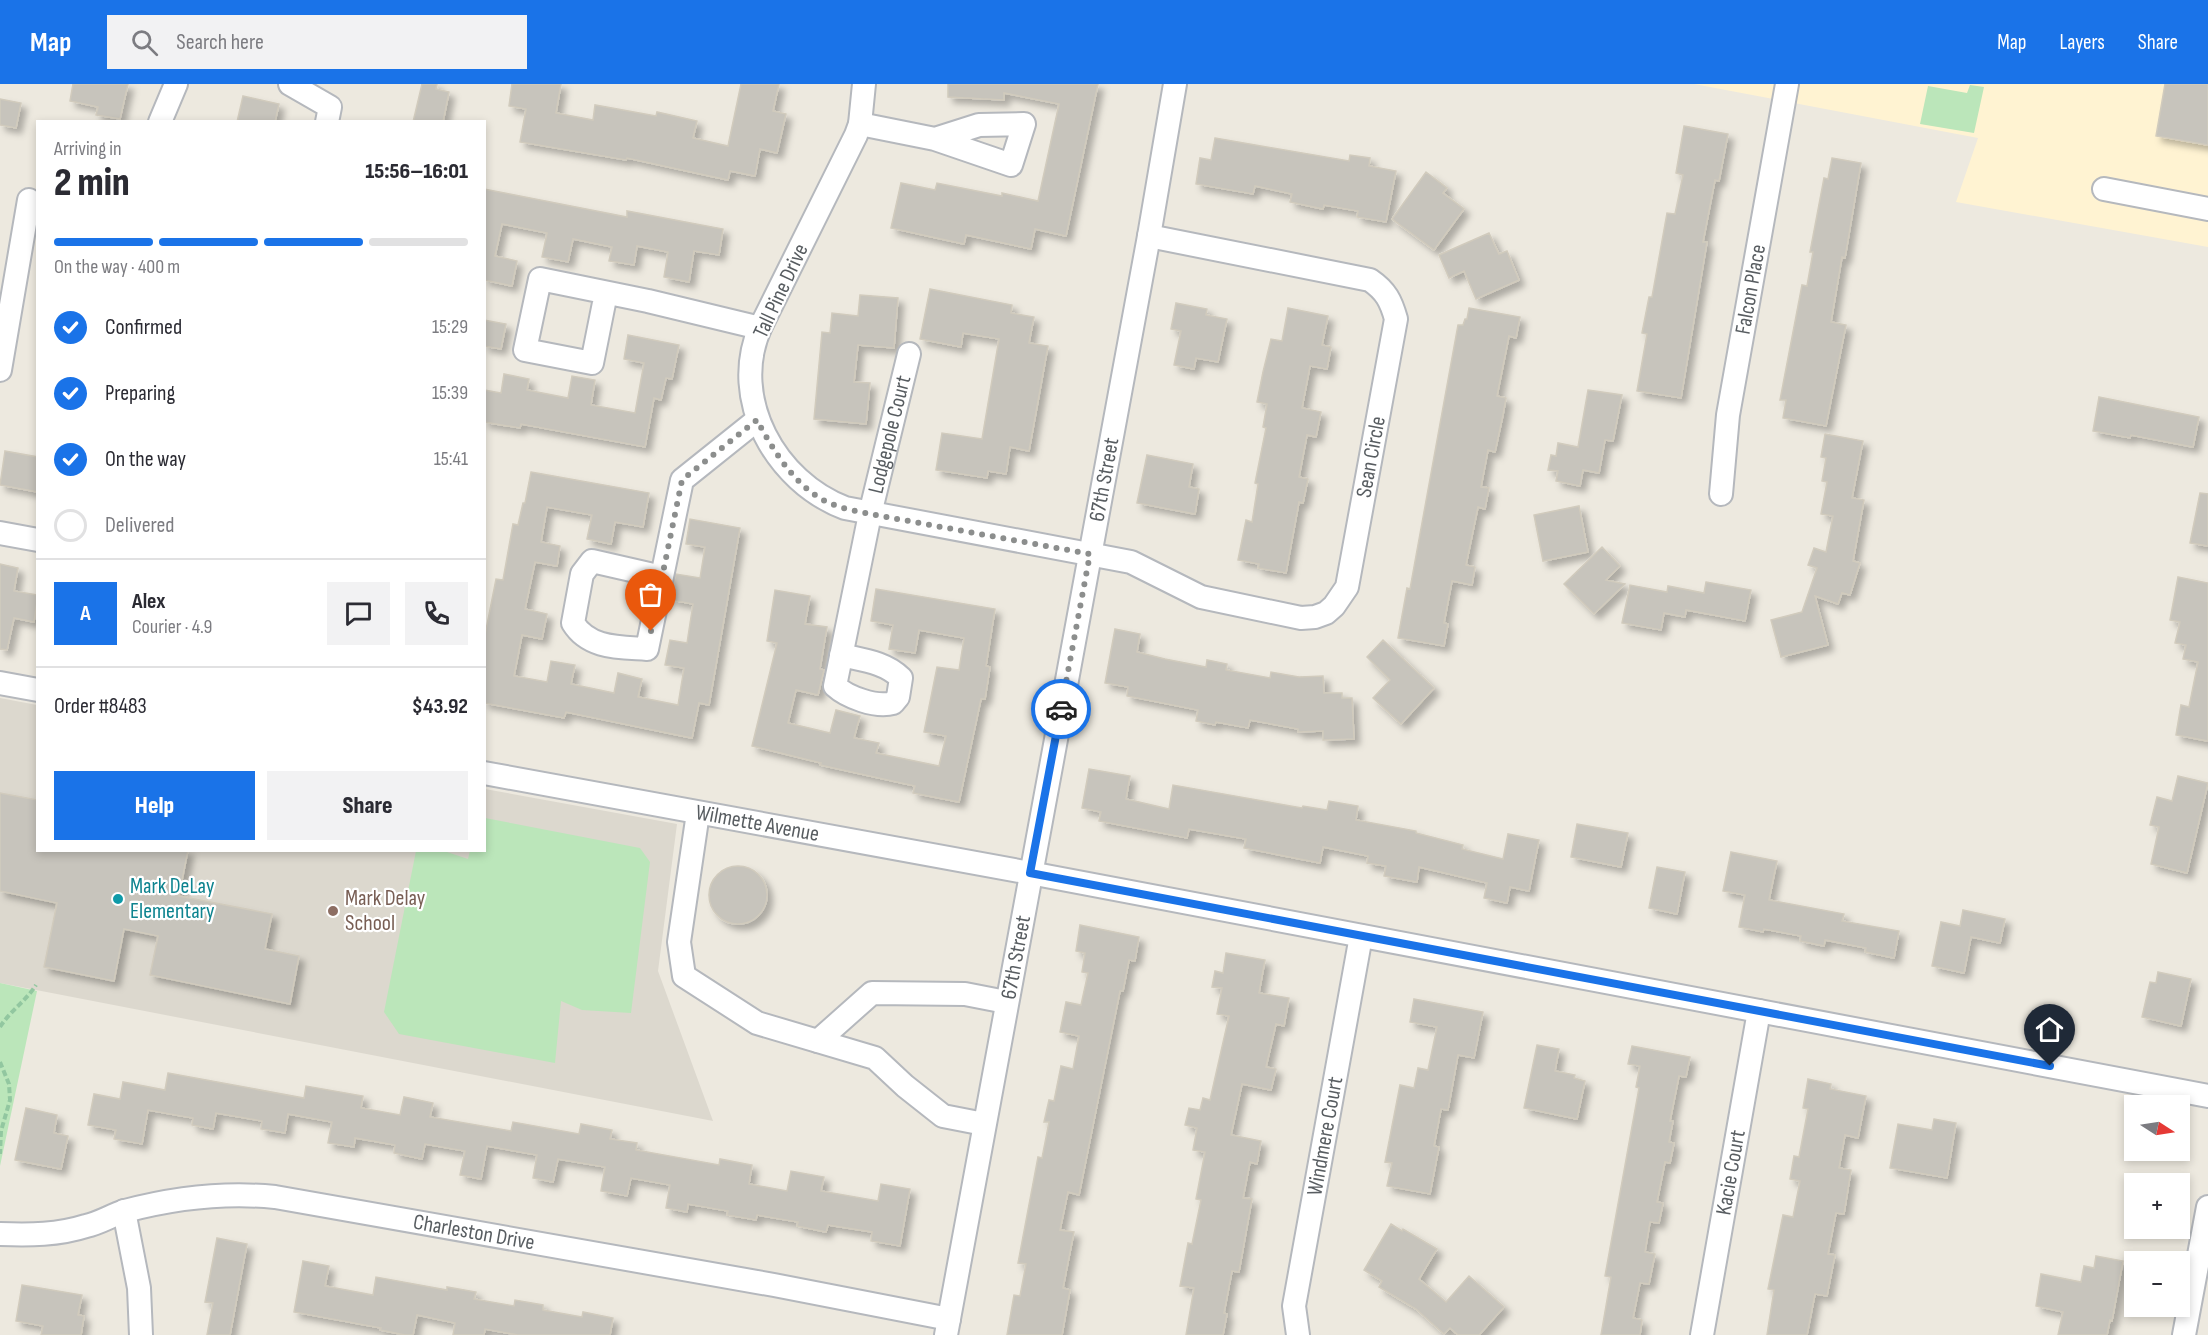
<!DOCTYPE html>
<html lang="en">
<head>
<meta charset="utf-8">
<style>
  body { margin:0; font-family:"Sofia Sans Condensed",sans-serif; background:#f2f2f3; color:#2b2b33; height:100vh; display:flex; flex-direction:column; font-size:22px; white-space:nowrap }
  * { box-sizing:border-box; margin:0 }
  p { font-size:20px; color:#7c7c81 }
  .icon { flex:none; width:33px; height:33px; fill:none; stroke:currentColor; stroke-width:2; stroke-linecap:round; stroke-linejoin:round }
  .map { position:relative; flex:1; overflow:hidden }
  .details { position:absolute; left:36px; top:36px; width:450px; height:732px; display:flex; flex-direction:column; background:#fff; border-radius:0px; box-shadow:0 3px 9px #0003 }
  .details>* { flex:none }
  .needle { width:39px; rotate:102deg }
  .tools { position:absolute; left:2124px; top:1011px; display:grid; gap:12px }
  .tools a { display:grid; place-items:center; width:66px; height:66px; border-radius:0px; background:#fff; box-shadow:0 3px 9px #0003; font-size:30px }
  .pin { position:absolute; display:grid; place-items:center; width:51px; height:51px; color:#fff; margin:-62px -26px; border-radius:50% 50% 50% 0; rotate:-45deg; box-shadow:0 0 6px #0007 }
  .pin .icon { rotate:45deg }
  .courier { position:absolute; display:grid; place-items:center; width:60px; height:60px; margin:-30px; border:4px solid #1a73e8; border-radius:50%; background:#fff; color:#222; box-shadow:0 2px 8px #0007 }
  .summary em { font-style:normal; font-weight:800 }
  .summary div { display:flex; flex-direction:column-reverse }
  .summary { display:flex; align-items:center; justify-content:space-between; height:102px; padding:0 18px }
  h1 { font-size:39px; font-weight:800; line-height:45px }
  .bar { display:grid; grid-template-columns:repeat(4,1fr); gap:9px 6px; align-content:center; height:72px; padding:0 18px }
  .bar i { height:8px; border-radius:4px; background:#e1e1e2 }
  .bar .selected { background:#1a73e8 }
  .bar p { grid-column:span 4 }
  .line { display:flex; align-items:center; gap:15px; padding:0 18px; border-top:2px solid #e1e1e2 }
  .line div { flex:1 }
  .round { display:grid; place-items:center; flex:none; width:63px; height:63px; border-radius:0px; background:#f2f2f3 }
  ol { padding:0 18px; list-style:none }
  li { display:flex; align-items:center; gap:18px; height:66px }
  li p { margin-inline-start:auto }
  li .icon { padding:6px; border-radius:50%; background:#1a73e8; color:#fff; stroke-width:4 }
  li:last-child { color:#7c7c81 }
  li i { width:33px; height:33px; border:3px solid #e1e1e2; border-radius:50% }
  .action { display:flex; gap:12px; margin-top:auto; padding:12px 18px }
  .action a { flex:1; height:69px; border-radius:0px; background:#1a73e8; color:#fff; font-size:24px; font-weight:800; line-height:69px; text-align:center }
  .action a+a { background:#f2f2f3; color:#2b2b33 }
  header { display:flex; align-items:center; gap:36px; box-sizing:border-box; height:84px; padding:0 30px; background:#1a73e8; color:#fff }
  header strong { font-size:28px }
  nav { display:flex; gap:33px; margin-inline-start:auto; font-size:21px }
  .search { width:420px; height:54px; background:#f2f2f3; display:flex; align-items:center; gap:15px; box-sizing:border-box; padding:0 21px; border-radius:0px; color:#7c7c81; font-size:22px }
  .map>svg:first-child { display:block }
  .commercial { fill:#fff3d2 }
  .education { fill:#dcd8ce }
  .green { fill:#bbe6ba }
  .building { fill:#c7c4bc; stroke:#d1cbbd; stroke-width:1.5; filter:url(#shadow) }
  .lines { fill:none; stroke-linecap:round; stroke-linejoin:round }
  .minor-casing { stroke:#b5b8bd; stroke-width:26 }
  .path { stroke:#92c7a0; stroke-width:4; stroke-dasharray:6 3; stroke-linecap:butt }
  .minor { stroke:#fff; stroke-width:22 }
  .done { stroke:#8c8e8d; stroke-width:6; stroke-dasharray:0 10.8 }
  .route { stroke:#1a73e8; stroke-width:8 }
  .culture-dot { fill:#0f9aa8; stroke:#fff; stroke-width:2 }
  .education-dot { fill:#8d6e63; stroke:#fff; stroke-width:2 }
  .labels { text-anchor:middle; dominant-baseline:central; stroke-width:4.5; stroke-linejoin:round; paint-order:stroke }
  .street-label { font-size:22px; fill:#585d61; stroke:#fff }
  .culture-label { font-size:22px; fill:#0d838f; stroke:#fff; text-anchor:start }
  .education-label { font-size:22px; fill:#785e54; stroke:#fff; text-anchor:start }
</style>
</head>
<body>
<header>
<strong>Map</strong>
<div class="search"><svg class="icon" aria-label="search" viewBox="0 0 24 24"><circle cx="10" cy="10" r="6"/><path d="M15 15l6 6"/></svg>Search here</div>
<nav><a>Map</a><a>Layers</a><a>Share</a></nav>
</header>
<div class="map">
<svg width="2208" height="1251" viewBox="0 0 2208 1251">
  <defs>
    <filter id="shadow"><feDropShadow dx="5.5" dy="5.5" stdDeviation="3" flood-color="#0004"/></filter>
  </defs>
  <rect width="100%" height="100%" fill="#ede9df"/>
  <path class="commercial" d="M1694,0H2208V163L1956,118L1978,54Z"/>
  <path class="education" d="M0,614L37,621L38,766H484L485,705L677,740L658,887L713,1037L0,899Z"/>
  <path class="green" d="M1970,1L1984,3L1974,49L1920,40L1928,2L1967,9Z
    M485,734L640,764L650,778L631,929L582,926L561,917L555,979L399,950L384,928L416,767H444L468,775L470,767L484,766Z
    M0,899L37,907L0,1082Z"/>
  <path class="building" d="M73,0H128L120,35L96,31L98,23L70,17Z
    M422,0H437L436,5L449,8L443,38H413Z
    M512,0H561L556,29L593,36L595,21L656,32L657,28L697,37L693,54L728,62L741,0H779L773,27L786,30L777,69L760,65L755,92L730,87L728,96L627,74L626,76L520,58L526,25L509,22Z
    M948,0H1098L1066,152L1035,145L1031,165L966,151L964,160L891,144L901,99L935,106L937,99L1002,112V109L1038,117L1059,20L1004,9V16L948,13Z
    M2165,0H2208V61L2156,52Z
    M243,12L279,20L275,38H237Z
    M0,15L21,19L16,44L0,41Z
    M1684,42L1728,50L1719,97L1715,96L1703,158H1707L1681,314L1637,307L1647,250L1642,249L1649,213H1652L1667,129L1675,130L1683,91L1676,89Z
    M1215,54L1349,77L1350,71L1370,74L1369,82L1396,87L1386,138L1357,133L1358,127L1324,121L1323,125L1290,118L1292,110L1255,102L1253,110L1196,100L1200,74L1211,76Z
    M1832,74L1861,79L1845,174L1842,173L1831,238L1846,241L1826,342L1783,334L1786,316H1780L1802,201L1807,202L1813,168H1810L1824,94L1828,95Z
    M1426,88L1447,104L1443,109L1464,125L1434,166L1392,135Z
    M484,105L627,133V127L723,145L719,171L694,167L689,198L664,193L668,168L637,162L634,181L609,177L612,163L573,155L568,178L542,173L547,149L502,140L495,172L517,177L512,202L484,196Z
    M1489,149L1499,170L1507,167L1519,196L1476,215L1464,187L1449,194L1439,171Z
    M930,205L1012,221L1011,229L1034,233L1029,259L1048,262L1029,367L1010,363L1006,390L988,387L987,394L936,386L942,349L982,355L999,255L963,249L961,263L920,255Z
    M860,211L898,214L894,264L858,261L854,298L870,299L866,340L814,335L822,248L830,249L832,229L858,232Z
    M1176,219L1207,225L1206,231L1227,235L1218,278L1196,274L1194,285L1174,281L1181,247L1171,245Z
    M1288,224L1328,232L1322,261L1331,263L1327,285L1310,282L1302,324L1321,328L1316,353L1307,351L1299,393L1308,395L1303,419L1299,418L1286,489L1258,484L1259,480L1238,476L1246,436L1252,438L1258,400L1255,399L1266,344L1263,343L1267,320L1257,318L1263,288L1271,255L1282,257Z
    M1469,224L1520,233L1516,254L1509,252L1497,312L1506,314L1503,331L1495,368L1488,366L1481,403L1489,404L1485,425L1478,423L1466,481L1475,483L1472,501L1452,497L1444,539L1448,540L1444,562L1398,554L1407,504L1410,505L1458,241H1463L1465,235H1467Z
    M484,236L506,240L501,265L484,262Z
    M628,251L679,261L672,295L666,294L661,316L654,314L645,363L521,340L520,344L484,338V306L501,309L504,290L529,295L527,306L568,314L572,292L595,296L591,321L635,329L644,279L624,275Z
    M1588,306L1622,311L1613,357L1605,356L1599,389L1583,386L1580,402L1556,397L1558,387L1548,386L1551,371L1556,372L1558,359L1578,363Z
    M2099,313L2199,333L2193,363L2131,351L2130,354L2093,347Z
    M1825,350L1863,357L1852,414L1864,416L1853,477L1860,479L1850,511L1842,509L1838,520L1815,512L1828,561L1781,573L1771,536L1802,528L1817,484L1808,481L1814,464L1826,468L1833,432L1821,430L1827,398L1822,397L1826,374L1821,373Z
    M5,367L38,373V408L0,401Z
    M1147,371L1193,380L1189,403L1199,405L1195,430L1137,419Z
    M531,388L649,409L643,443L615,438L611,460L587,455L592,431L547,423L541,458L560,462L557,482L535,478L525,525L547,530L542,555L522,551L514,592L547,598L551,577L575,581L571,600L614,609L618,589L642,595L638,613L678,621L684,584L665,581L670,556L687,559L693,520L671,516L672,510L676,490L700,494L705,463L686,460L690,435L740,444L709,621L699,619L692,654L566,628L564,634L484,619V556L496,495L503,496L513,440L518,441L523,419H525Z
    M2200,409L2208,410V462L2190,459Z
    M1579,422L1588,468L1543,477L1534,431Z
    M1602,463L1620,482L1606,496L1625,500L1594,530L1564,500Z
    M0,480L18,484L14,507L38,511L34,538L14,534L7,566L0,565Z
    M2178,493L2208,499V657L2176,651L2181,621L2189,623L2198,578L2183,575L2186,561L2175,559L2180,538L2170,536Z
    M1706,498L1751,506L1745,537L1686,526L1685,533L1664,529L1661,546L1622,539L1630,501L1667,508L1668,502L1704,509Z
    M876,505L995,525L986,582L990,583L985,615H981L959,718L913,709L915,702L820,681L821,679L752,662L777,559L767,557L775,506L810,512L805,540L827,543L820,585L824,586L818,611L796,606L788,639L830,649L836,626L860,632L854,654L879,659L876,669L939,682L946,652L924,648L937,583L959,586L964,554L919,546L915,569L889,565L893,541L871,537Z
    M1115,545L1140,550L1137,568L1165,575L1206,583L1207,576L1227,580L1226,586L1270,594L1271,588L1299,593L1323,592L1324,609H1342V614H1352L1354,655L1323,656V647L1298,648V645L1250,636L1248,644L1216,638L1215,641L1196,637L1198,626L1127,612L1128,603L1105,599Z
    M1383,556L1434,604L1401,640L1373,614L1390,596L1367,573Z
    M1089,685L1130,692L1126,715L1169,725L1173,701L1302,724L1303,722L1327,726L1329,717L1358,722L1356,736L1416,747V749L1463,761L1462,765L1503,775L1508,750L1539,756L1529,807L1510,803L1507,819L1484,814L1487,799L1419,783L1417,798L1384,792L1386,782L1367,779L1368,772L1323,763L1320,779L1244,764L1246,755L1189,745L1187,754L1099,737L1101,728L1082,724Z
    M2178,692L2208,699L2187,789L2151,780L2159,743L2150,741L2157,713L2172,717Z
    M0,709L38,716V766H188L179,812L272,830L265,865L299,872L290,920L150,891L158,852L124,845L114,897L44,883L57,819L0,807Z
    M1577,740L1628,749L1621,783L1571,773Z
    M1731,768L1777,777L1769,816L1844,830L1842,837L1899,847L1894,874L1865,868L1866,864L1825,856L1824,862L1800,857L1801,852L1764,845L1763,848L1739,843L1745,811L1723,807Z
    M709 811a29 29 0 1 1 58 0a29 29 0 1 1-58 0Z
    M1657,783L1685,788L1677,830L1649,824Z
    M1963,826L2005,835L2000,859L1971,853L1964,889L1932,882L1941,838L1960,842Z
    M1080,841L1139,853L1135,877L1129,876L1123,907H1120L1079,1111L1068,1108L1060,1146L1074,1148L1063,1204L1070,1206L1062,1251H1007L1014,1211L1020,1212L1026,1180L1018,1179L1038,1073L1042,1074L1049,1038H1044L1049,1016L1054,1017L1061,982L1073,985L1079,952L1060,948L1066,918L1081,921L1088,889L1082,888L1085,869L1076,867Z
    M1226,869L1265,876L1259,909L1289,914L1284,942L1276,940L1266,983L1276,985L1271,1006L1242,1000L1231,1051L1261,1057L1257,1080L1250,1078L1243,1114L1252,1115L1239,1188L1232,1187L1224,1229L1227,1230L1223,1251H1186L1194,1204L1180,1202L1188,1159L1192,1160L1201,1116L1196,1115L1205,1068L1193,1066L1197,1044L1185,1041L1189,1024L1200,1026L1203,1014L1210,1016L1229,932L1217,930L1222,904L1212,903L1215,887L1223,889Z
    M2158,888L2191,895L2181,942L2142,933L2150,898L2156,899Z
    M1414,915L1483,928L1474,974L1458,971L1448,1026L1441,1025L1434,1062L1439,1063L1430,1110L1387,1102L1392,1079L1385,1078L1400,1001L1414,1004L1418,984L1428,986L1437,943L1410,938Z
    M1537,961L1559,965L1555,987L1575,991L1574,994L1585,997L1577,1035L1524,1024Z
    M1632,962L1690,973L1686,993L1679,992L1670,1037H1673L1669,1058L1674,1059L1670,1079L1665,1078L1657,1118L1663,1119L1659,1139L1650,1138L1645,1168L1655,1170L1649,1200L1640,1199L1633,1234L1642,1236L1640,1251H1601L1611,1193L1605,1192L1639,1004L1636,1003L1640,982L1628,980Z
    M168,989L304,1014L306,1002L363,1012L361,1024L400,1031L404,1013L433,1019L430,1033L511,1047L513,1038L579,1050L581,1040L612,1046L610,1055L637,1059L636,1066L719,1081L720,1075L752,1081L749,1100L787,1107L791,1087L824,1093L821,1107L878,1117L881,1100L910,1105L900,1162L871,1157L872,1148L828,1141L826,1148L797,1142L798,1138L757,1131L756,1136L727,1131L728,1127L688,1120L687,1128L666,1124L670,1101L631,1094L627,1112L601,1107L605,1083L558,1075L553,1098L533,1094L537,1071L487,1062L481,1095L460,1091L465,1067L425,1060L422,1075L394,1069L395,1061L355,1054L354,1063L328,1059L332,1038L288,1030L285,1049L261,1045L262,1037L216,1029L213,1045L192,1041L193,1034L148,1026L142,1060L114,1055L116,1046L88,1041L94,1010L120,1015L123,998L165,1006Z
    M1808,995L1831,1000L1830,1005L1866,1012L1858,1054L1845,1051L1839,1084L1851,1086L1844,1130L1836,1129L1828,1170L1835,1171L1827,1212L1815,1210L1807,1251H1767L1774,1206L1768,1205L1783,1131L1793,1133L1800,1097L1790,1095L1794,1072L1799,1073L1808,1025L1803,1024Z
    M26,1024L57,1031L54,1049L68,1052L61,1085L15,1076Z
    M1934,1035L1956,1039L1947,1094L1890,1084L1898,1040L1932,1046Z
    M1391,1140L1402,1147L1403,1145L1437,1165L1419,1195L1446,1218L1469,1192L1504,1223L1479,1251H1458L1450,1244L1444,1250L1416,1225L1379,1203L1382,1197L1364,1186Z
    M217,1154L247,1160L230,1251H207L213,1219L205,1218Z
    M2096,1172L2123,1177L2112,1237L2110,1236L2107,1251H2058L2063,1228L2036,1222L2041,1190L2081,1198L2084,1182L2094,1184Z
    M303,1177L329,1182L325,1202L373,1211L376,1193L447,1206V1203L476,1208L474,1215L514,1222L515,1216L543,1221V1226L582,1233L583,1228L613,1234L610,1251H518L485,1245L484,1251H453L455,1239L417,1231L413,1251H405L380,1246L381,1244L294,1228Z
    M22,1201L82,1211L78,1231L84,1232L81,1251H41L43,1242L16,1237Z"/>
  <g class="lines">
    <defs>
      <g id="minor">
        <path d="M290,0L330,23L327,38"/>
        <path id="s1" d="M864,0L860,40L856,51L760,244C729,315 776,398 845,424L1131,478L1201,513L1301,534L1315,533L1326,529L1334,522L1347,503L1396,235C1391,217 1386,207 1370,196L1149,152"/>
        <path d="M160,38L176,0"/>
        <path d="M860,40L935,55L1011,81L1024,40L979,41L935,55"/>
        <path d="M2104,105L2208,125"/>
        <path d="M606,209L592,279L525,266L540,195L648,217L760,244"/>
        <path d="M0,286L29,116"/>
        <path id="s2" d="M1721,410L1728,331L1787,0"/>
        <path d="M0,449L38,456"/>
        <path d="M662,493L592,477L582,490L573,539C589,565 620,563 647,565L682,396L757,336"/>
        <path id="s3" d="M841,571C862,576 885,578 901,594L898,613L893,619C876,624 847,613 835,602L870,430L909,270"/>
        <path d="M0,599L38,606"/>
        <path id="s4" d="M484,689L1030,789L2208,1012"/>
        <path d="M698,729L679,858L684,892L757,939L875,974L905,1002L943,1032L984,1040"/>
        <path d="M818,957L872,909L965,910L1006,918"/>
        <path d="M124,1127L139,1204L141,1251"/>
        <path id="s5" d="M0,1150C30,1151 58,1151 86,1142C100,1139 112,1131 125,1127C174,1114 224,1108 275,1113L774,1201L949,1235"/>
        <path id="s6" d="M946,1251L1149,152L1175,0"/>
        <path id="s7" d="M1298,1251L1294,1222L1361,852"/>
        <path id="s8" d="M1702,1251L1759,927"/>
        <path d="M2184,1251L2208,1123"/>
      </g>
    </defs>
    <use href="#minor" class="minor-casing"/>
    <path class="path" d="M0,943C10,927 26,917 36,901
      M0,978L9,1000L10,1016L1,1047L0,1070"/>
    <use href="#minor" class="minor"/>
  </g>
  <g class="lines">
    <path class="done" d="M651,547L682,396L757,336C773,366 794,401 825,417C839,424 855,427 870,430L1090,470L1061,625"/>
    <path class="route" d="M1061,625L1030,789L2050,982"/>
  </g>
  <circle class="culture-dot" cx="118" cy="815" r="6"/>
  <circle class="education-dot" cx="333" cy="827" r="6"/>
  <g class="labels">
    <g class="street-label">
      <text stroke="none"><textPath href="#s2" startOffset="207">Falcon Place</textPath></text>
      <text transform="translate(781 207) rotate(-65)">Tall Pine Drive</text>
      <text stroke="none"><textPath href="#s3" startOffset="412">Lodgepole Court</textPath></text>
      <text stroke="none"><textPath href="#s1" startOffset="1152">Sean Circle</textPath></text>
      <text stroke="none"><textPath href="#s6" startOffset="870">67th Street</textPath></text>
      <text stroke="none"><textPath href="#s4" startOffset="278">Wilmette Avenue</textPath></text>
      <text stroke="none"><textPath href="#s6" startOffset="384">67th Street</textPath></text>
      <text stroke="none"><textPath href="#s7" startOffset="202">Windmere Court</textPath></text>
      <text stroke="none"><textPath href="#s8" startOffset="165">Kacie Court</textPath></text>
      <text stroke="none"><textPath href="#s5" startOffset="482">Charleston Drive</textPath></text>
    </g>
    <g class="culture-label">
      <text x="130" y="802">Mark DeLay<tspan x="130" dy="25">Elementary</tspan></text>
    </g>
    <g class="education-label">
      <text x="345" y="814">Mark Delay<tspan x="345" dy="25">School</tspan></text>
    </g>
  </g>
</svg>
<div class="tools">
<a><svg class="needle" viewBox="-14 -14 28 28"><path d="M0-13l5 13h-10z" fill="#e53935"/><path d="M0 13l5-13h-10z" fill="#7c7c81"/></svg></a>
<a>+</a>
<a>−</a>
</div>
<div class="pin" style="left:651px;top:547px;background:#ea580c"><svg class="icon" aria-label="bag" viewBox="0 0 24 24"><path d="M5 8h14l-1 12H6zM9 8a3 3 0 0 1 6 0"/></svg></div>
<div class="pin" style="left:2050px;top:982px;background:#1f2937"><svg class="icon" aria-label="home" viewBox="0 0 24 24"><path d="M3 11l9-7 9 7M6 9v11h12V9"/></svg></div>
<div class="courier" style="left:1061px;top:625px"><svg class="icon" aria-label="car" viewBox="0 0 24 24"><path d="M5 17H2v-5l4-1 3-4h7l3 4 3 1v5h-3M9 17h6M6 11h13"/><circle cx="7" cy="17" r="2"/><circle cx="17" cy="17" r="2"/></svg></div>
<section class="details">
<div class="summary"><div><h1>2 min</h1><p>Arriving in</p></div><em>15:56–16:01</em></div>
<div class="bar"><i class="selected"></i><i class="selected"></i><i class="selected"></i><i></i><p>On the way · 400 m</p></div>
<ol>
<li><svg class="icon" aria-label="check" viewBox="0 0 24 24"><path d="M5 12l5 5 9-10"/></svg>Confirmed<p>15:29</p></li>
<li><svg class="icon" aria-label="check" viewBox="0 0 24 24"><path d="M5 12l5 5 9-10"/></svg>Preparing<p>15:39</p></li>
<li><svg class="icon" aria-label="check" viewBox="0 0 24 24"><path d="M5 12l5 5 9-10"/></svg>On the way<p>15:41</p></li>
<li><i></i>Delivered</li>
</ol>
<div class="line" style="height:108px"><b class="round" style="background:#1a73e8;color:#fff">A</b><div><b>Alex</b><p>Courier · 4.9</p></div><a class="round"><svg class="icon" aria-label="chat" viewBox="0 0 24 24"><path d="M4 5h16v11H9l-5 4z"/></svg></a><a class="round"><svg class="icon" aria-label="phone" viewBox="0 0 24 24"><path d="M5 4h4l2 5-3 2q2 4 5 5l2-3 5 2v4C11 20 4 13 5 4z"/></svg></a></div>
<div class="line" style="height:78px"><div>Order #8483</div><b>$43.92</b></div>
<div class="action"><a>Help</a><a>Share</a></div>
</section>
</div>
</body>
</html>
